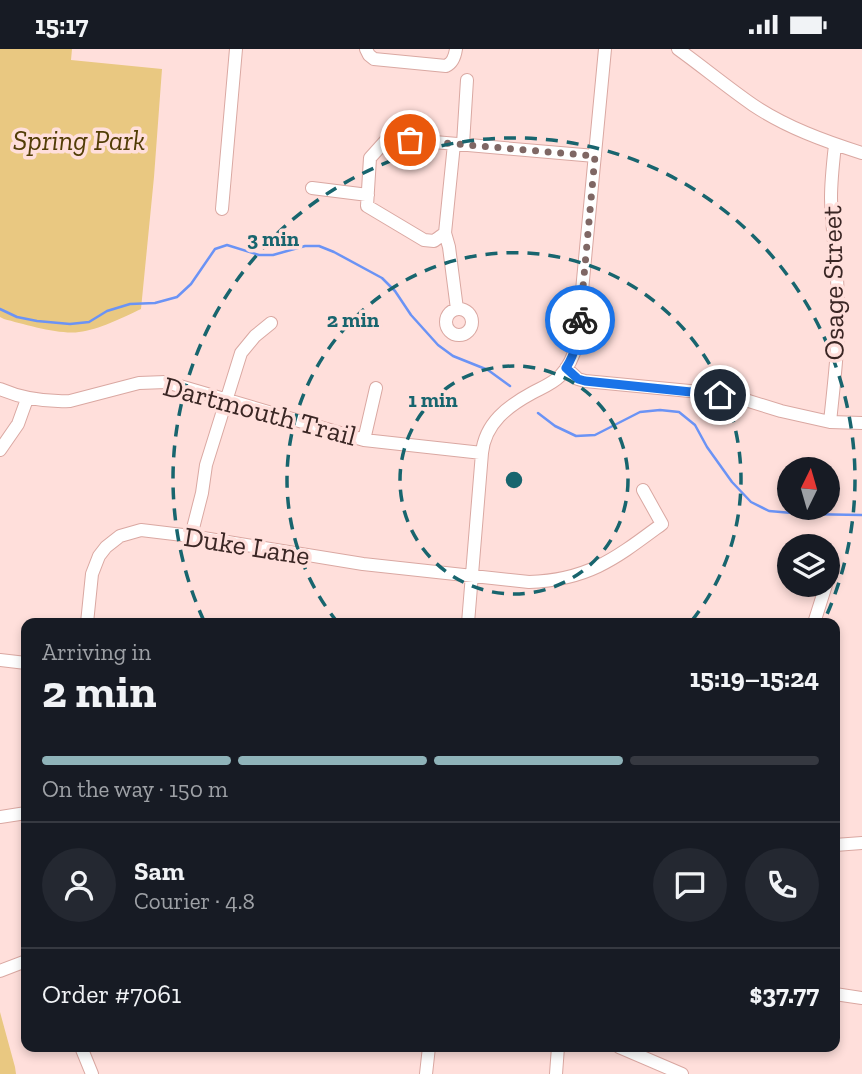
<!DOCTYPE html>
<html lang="en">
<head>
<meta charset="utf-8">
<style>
  body { margin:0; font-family:"Zilla Slab",serif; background:#242831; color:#f1f3f6; height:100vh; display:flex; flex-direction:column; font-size:26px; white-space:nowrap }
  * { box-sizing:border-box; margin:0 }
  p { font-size:23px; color:#9ea1a6 }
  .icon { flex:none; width:38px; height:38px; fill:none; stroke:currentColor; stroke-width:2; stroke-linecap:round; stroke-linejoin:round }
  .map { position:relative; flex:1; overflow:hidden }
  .drawer { position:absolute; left:21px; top:569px; width:819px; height:434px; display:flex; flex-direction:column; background:#171b24; border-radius:14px; box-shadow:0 4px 10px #0003 }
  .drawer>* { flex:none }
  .needle { width:46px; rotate:5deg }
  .tools { position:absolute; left:777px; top:408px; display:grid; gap:14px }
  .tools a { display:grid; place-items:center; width:63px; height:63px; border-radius:50%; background:#171b24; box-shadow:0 4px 10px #0003; font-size:35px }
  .pin { position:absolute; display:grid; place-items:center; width:60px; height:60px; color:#fff; margin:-30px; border:4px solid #fff; border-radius:50%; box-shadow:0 2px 7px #0007 }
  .courier { position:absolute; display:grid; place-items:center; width:70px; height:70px; margin:-35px; border:5px solid #1a73e8; border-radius:50%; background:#fff; color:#222; box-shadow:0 2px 9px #0007 }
  .head em { font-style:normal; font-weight:800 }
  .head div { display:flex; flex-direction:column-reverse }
  .head { display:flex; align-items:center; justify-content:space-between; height:119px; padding:0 21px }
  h1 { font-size:46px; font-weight:800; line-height:52px }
  .bar { display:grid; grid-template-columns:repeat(4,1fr); gap:10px 7px; align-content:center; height:84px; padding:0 21px }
  .bar i { height:9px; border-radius:5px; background:#363941 }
  .bar .on { background:#8fb3b9 }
  .bar p { grid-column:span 4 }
  .line { display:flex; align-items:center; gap:18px; padding:0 21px; border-top:2px solid #363941 }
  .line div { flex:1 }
  .round { display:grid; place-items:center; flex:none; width:74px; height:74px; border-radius:37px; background:#242831 }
  .status { display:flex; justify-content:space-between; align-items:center; height:49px; padding:0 35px; background:#171b24; direction:ltr }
  .status svg { height:19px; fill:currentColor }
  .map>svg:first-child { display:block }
  .green { fill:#e9c881 }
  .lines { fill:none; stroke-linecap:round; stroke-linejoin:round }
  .stream { stroke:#6b93f5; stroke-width:2.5 }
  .minor-casing { stroke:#daa8a2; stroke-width:14 }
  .minor { stroke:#fff; stroke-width:12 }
  .done { stroke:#7f6764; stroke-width:7; stroke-dasharray:0 12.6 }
  .route { stroke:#1a73e8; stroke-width:9 }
  .ring { fill:none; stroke:#18656e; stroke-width:3.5; stroke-dasharray:12 9 }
  .labels { text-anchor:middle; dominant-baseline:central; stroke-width:7; stroke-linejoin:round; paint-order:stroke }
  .park-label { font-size:28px; font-style:italic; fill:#523d06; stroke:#ffdfdb }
  .street-label { font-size:28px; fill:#3a2624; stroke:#ffdfdb }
  .centre { fill:#18656e; stroke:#ffdfdb; stroke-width:3.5 }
  .ring-label { font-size:21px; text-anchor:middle; font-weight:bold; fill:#18656e; stroke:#ffdfdb; stroke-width:7; stroke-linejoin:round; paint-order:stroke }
</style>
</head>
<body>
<div class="status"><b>15:17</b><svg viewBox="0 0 49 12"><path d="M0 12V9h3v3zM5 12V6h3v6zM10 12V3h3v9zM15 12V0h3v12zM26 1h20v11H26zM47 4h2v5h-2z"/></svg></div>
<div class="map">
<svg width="862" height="1025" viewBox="0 0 862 1025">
  <rect width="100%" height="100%" fill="#ffdfdb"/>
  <path class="green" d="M0,0H72L71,11L162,20L154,128L141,260C124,268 98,281 79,283C60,286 23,275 4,270L0,268Z
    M0,963L15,1018L16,1025H0Z"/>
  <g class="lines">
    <path class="stream" d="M0,260L17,268L37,272L70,275L89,273L107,262L130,255L155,254L177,248L191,235L215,200L227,196L259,206H273L305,197H319L334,203L382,229L395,242L411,266L438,296L453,307L488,321L510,337
      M538,364L555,377L576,387L595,386L640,363L660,361L679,363L695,376L707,398L732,433L751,453L769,462L804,465L862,466"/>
    <defs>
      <path id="minor" d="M366,0L369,6L374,10L446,17C453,14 455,7 456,0
        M678,0C703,18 727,38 753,56C786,78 824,92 862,104
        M454,95L445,184L434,192L424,191L367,157L370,109L388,89L595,107
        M463,95L467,31
        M312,139L368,146
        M222,160L236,0
        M445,184L449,198L457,260
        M446 273a13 13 0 1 1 26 0a13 13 0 1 1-26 0Z
        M566,319L578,330L585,332L700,343L739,349L781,362L830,373L862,374
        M0,340C23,350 46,353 70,352L139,334L166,333L364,391L482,404
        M830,373C834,334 839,295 838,256C838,220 832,185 831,149C831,131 833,114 835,96
        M364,391L376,339
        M0,401L18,375L27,350
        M191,487L202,444L206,416L241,304L255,287L271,274
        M87,574L92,525L99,507L106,498L120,487L141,481L191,487L363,515L529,533C589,531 616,509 662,475L643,441
        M468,574L482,404C485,374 508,357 532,344C541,339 552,335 560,327C569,318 574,306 577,294L605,0
        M814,574L826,536
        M0,611L26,614
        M0,768L26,764
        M835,796L862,794
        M0,922L26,912
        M835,945L862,949
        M81,998L92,1025
        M619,998L682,1025
        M426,1025L429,998
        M556,1025L558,998"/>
    </defs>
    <use href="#minor" class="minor-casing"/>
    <use href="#minor" class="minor"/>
  </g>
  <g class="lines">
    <path class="done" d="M410,91L595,107L580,271"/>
    <path class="route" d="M580,271C578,289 576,303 566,319L578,330L585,332L720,346"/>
  </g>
  <g class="ring">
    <circle cx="514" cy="431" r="114"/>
    <path d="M338 574A227 227 0 1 1 690 574"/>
    <path d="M204 572A341 341 0 1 1 824 572"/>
  </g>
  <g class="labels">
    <g class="park-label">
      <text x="79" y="91">Spring Park</text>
    </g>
    <g class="street-label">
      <text transform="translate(833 234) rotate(-91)">Osage Street</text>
      <text transform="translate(260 362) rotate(15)">Dartmouth Trail</text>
      <text transform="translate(247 497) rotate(9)">Duke Lane</text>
    </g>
  </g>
  <circle cx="514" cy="431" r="10" class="centre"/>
  <g class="ring-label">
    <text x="273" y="197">3 min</text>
    <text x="353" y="278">2 min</text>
    <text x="433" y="358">1 min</text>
  </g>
</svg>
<div class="tools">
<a><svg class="needle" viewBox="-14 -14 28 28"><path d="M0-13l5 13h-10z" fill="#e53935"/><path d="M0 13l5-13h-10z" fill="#9ea1a6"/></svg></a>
<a><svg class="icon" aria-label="layers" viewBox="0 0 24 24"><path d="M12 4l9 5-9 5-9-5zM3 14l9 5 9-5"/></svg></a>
</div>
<div class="pin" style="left:410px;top:91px;background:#ea580c"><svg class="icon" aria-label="bag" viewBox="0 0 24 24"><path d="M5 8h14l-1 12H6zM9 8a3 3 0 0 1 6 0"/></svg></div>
<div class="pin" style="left:720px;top:346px;background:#1f2937"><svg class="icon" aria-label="home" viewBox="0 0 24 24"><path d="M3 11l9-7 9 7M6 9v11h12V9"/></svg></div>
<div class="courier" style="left:580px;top:271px"><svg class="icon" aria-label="bike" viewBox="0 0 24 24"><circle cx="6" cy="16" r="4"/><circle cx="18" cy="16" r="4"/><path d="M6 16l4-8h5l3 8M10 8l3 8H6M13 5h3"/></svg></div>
<section class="drawer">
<div class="head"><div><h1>2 min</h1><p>Arriving in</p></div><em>15:19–15:24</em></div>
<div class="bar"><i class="on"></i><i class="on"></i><i class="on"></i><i></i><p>On the way · 150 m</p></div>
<div class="line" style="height:126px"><a class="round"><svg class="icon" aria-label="person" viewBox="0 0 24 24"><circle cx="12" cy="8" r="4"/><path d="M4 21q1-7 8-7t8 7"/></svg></a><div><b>Sam</b><p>Courier · 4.8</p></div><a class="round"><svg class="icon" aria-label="chat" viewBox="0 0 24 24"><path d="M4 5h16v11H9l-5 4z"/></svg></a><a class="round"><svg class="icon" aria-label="phone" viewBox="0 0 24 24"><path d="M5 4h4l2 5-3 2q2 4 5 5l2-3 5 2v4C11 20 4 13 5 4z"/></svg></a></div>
<div class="line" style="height:91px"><div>Order #7061</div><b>$37.77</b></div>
</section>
</div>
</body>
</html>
